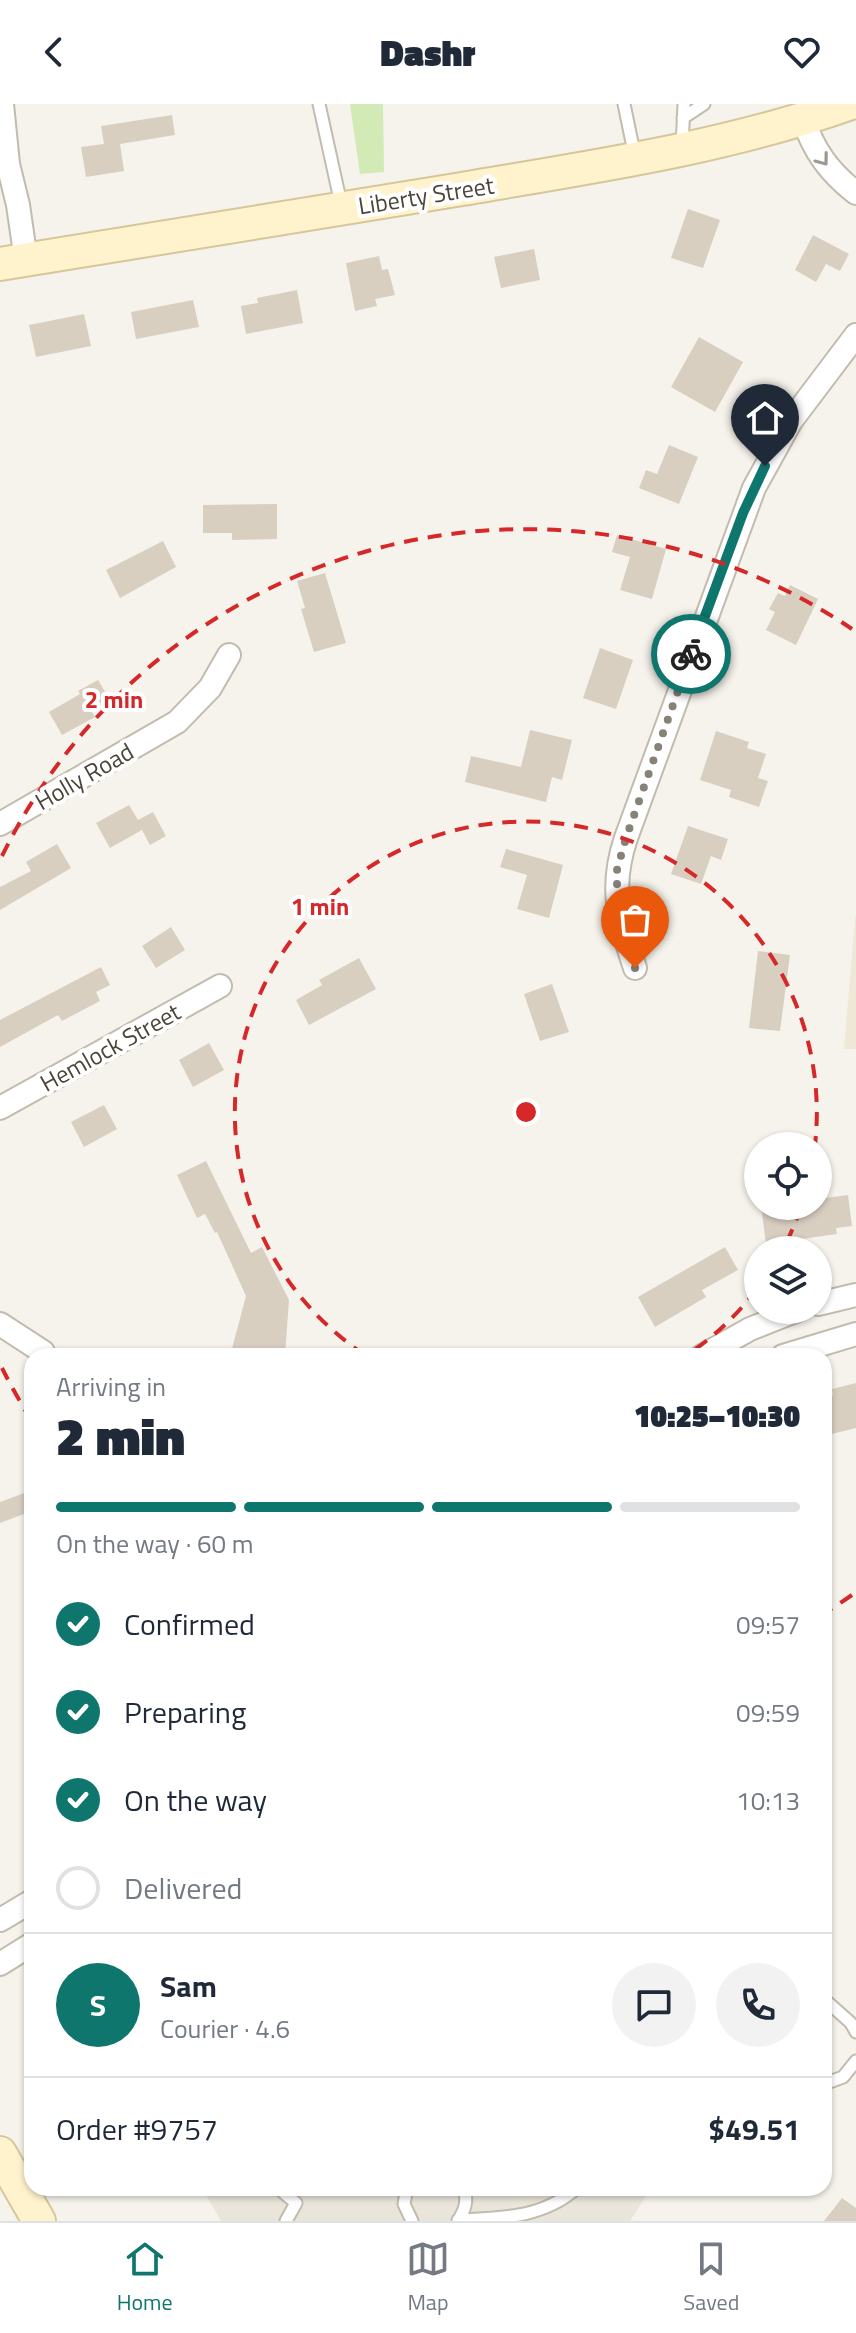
<!DOCTYPE html>
<html lang="en">
<head>
<meta charset="utf-8">
<style>
  body { margin:0; font-family:"Titillium Web",sans-serif; background:#f2f2f3; color:#1f2937; height:100vh; display:flex; flex-direction:column; font-size:30px; white-space:nowrap }
  * { box-sizing:border-box; margin:0 }
  p { font-size:26px; color:#747a83 }
  .icon { flex:none; width:44px; height:44px; fill:none; stroke:currentColor; stroke-width:2; stroke-linecap:round; stroke-linejoin:round }
  .map { position:relative; flex:1; overflow:hidden }
  .drawer { position:absolute; left:24px; top:1244px; width:808px; height:848px; display:flex; flex-direction:column; background:#fff; border-radius:24px; box-shadow:0 2px 6px #0004 }
  .drawer>* { flex:none }
  .tools { position:absolute; left:744px; top:1028px; display:grid; gap:16px }
  .tools a { display:grid; place-items:center; width:88px; height:88px; border-radius:50%; background:#fff; box-shadow:0 2px 6px #0004; font-size:40px }
  .pin { position:absolute; display:grid; place-items:center; width:68px; height:68px; color:#fff; margin:-82px -34px; border-radius:50% 50% 50% 0; rotate:-45deg; box-shadow:0 0 8px #0007 }
  .pin .icon { rotate:45deg }
  .courier { position:absolute; display:grid; place-items:center; width:80px; height:80px; margin:-40px; border:6px solid #0f766e; border-radius:50%; background:#fff; color:#222; box-shadow:0 2px 10px #0007 }
  .headline em { font-style:normal; font-weight:800 }
  .headline div { display:flex; flex-direction:column-reverse }
  .headline { display:flex; align-items:center; justify-content:space-between; height:136px; padding:0 32px }
  h1 { font-size:52px; font-weight:800; line-height:60px }
  .bar { display:grid; grid-template-columns:repeat(4,1fr); gap:12px 8px; align-content:center; height:96px; padding:0 32px }
  .bar i { height:10px; border-radius:6px; background:#e0e1e3 }
  .bar .on { background:#0f766e }
  .bar p { grid-column:span 4 }
  .line { display:flex; align-items:center; gap:20px; padding:0 32px; border-top:2px solid #e0e1e3 }
  .line div { flex:1 }
  .round { display:grid; place-items:center; flex:none; width:84px; height:84px; border-radius:42px; background:#f2f2f3 }
  ol { padding:0 32px; list-style:none }
  li { display:flex; align-items:center; gap:24px; height:88px }
  li p { margin-inline-start:auto }
  li .icon { padding:8px; border-radius:50%; background:#0f766e; color:#fff; stroke-width:4 }
  li:last-child { color:#747a83 }
  li i { width:44px; height:44px; border:4px solid #e0e1e3; border-radius:50% }
  header { display:flex; justify-content:space-between; align-items:center; height:104px; padding:0 32px; background:#fff; font-size:36px; font-weight:800 }
  .menu { display:flex; justify-content:space-around; align-items:center; height:112px; border-top:2px solid #e0e1e3; background:#fff; font-size:22px; color:#747a83 }
  .menu a { display:grid; justify-items:center; gap:4px }
  .menu .on { color:#0f766e }
  .map>svg:first-child { display:block }
  .residential { fill:#eae5da }
  .education { fill:#efe8d6 }
  .green { fill:#d2eab5 }
  .building { fill:#d8cfc1 }
  .lines { fill:none; stroke-linecap:round; stroke-linejoin:round }
  .lane-casing { stroke:#c2bbae; stroke-width:15 }
  .street-casing { stroke:#c2bbae; stroke-width:26 }
  .secondary-casing { stroke:#d6c79b; stroke-width:36 }
  .lane { stroke:#fff; stroke-width:11 }
  .street { stroke:#fff; stroke-width:22 }
  .secondary { stroke:#fff3cd; stroke-width:32 }
  .oneway { stroke:#9c9892 }
  .done { stroke:#878178; stroke-width:8; stroke-dasharray:0 14.4 }
  .route { stroke:#0f766e; stroke-width:10 }
  .ring { fill:none; stroke:#d62828; stroke-width:4; stroke-dasharray:14 10 }
  .labels { text-anchor:middle; dominant-baseline:central; stroke-width:8; stroke-linejoin:round; paint-order:stroke }
  .street-label { font-size:24px; fill:#4b4439; stroke:#fff }
  .centre { fill:#d62828; stroke:#fff; stroke-width:4 }
  .ring-label { font-size:24px; text-anchor:middle; font-weight:bold; fill:#d62828; stroke:#fff; stroke-width:8; stroke-linejoin:round; paint-order:stroke }
</style>
</head>
<body>
<header><svg class="icon" aria-label="back" viewBox="0 0 24 24"><path d="M15 5l-7 7 7 7"/></svg>Dashr<svg class="icon" aria-label="heart" viewBox="0 0 24 24"><path d="M12 20l-8-8c-3-5 5-10 8-4 3-6 11-1 8 4z"/></svg></header>
<div class="map">
<svg width="856" height="2117" viewBox="0 0 856 2117">
  <rect width="100%" height="100%" fill="#f6f3ec"/>
  <path class="residential" d="M202,2084H651L630,2117H221Z"/>
  <path class="education" d="M856,810V945H844L855,815Z"/>
  <path class="green" d="M350,0H383L384,68L360,70Z"/>
  <path class="building" d="M172,11L175,31L120,40L124,67L86,73L81,43L104,40L101,22Z
    M688,105L720,116L703,164L671,154Z
    M813,131L849,150L840,167L826,160L816,178L795,166Z
    M534,145L540,176L501,184L494,153Z
    M379,152L382,166L388,165L395,191L375,195L377,202L355,207L346,159Z
    M297,186L303,219L246,230L241,202L258,199L257,194Z
    M193,196L199,223L136,235L131,208Z
    M84,210L91,242L36,253L29,221Z
    M699,233L743,258L715,308L671,283Z
    M669,341L698,353L679,400L639,384L646,366L657,370Z
    M277,400V435L232,436V429H203V401Z
    M617,431L666,445L652,495L620,486L630,453L612,448Z
    M163,437L176,463L120,494L106,466Z
    M325,469L346,539L314,548L301,505L305,504L297,477Z
    M790,481L818,495L796,541L766,526L775,508L769,505L778,489L785,492Z
    M600,544L633,556L616,605L583,594Z
    M98,576L110,596L91,606L95,613L62,631L49,608L80,590L78,587Z
    M530,626L572,636L562,676L552,673L546,698L465,678L471,652L521,663Z
    M716,627L749,638L747,644L766,650L758,674L768,677L759,703L729,693L731,686L700,676Z
    M129,701L138,716L153,708L166,732L150,741L142,726L110,744L96,719Z
    M688,722L728,735L721,756L711,752L701,780L671,770Z
    M57,740L71,764L0,806V783L31,767L26,758Z
    M506,745L563,761L549,814L517,805L527,771L500,763Z
    M171,823L185,846L156,864L142,842Z
    M758,847L790,851L780,927L749,924Z
    M359,854L376,885L309,921L296,896L322,881L319,876Z
    M101,863L110,881L96,888L100,897L62,917L58,911L0,943V916Z
    M552,880L569,928L540,937L524,890Z
    M209,939L224,966L193,983L179,956Z
    M104,1001L117,1025L84,1043L71,1018Z
    M206,1057L251,1149L262,1143L289,1196L285,1252H230L246,1192L217,1128L215,1129L205,1110L197,1114L177,1071Z
    M848,1091L852,1122L836,1124L837,1130L766,1140L761,1102H818V1095Z
    M725,1143L738,1166L702,1186L706,1193L655,1223L638,1193Z
    M856,1279V1324L824,1332V1293L833,1291L832,1285Z
    M27,1388L32,1407L0,1419V1398Z
    M842,2094L856,2104V2117H824Z"/>
  <g class="lines">
    <defs>
      <path id="lane" d="M319,0L341,100
        M624,0L635,53
        M683,14L704,0
        M682,43L684,0
        M824,1895L851,1919L856,1928
        M824,1980L843,1973L856,1957
        M278,2084L296,2099L286,2117
        M407,2084L404,2100L412,2117
        M458,2116C502,2114 543,2114 577,2084
        M458,2117C465,2106 468,2097 464,2084"/>
      <path id="street" d="M2,0L8,60L18,101L26,156
        M803,15C814,47 829,68 856,89
        M0,720L177,618L210,584L229,551
        M635,864C619,815 609,784 626,734L754,384L791,317L856,231
        M0,1004L220,882
        M818,1200L856,1191
        M0,1220L43,1248
        M702,1252L750,1225L798,1206
        M783,1252L856,1230
        M0,1816L32,1797
        M0,1860L32,1840"/>
      <path id="secondary" d="M0,160C154,135 308,110 462,85C591,63 724,44 848,0
        M0,2049L39,2117"/>
    </defs>
    <use href="#lane" class="lane-casing"/>
    <use href="#street" class="street-casing"/>
    <use href="#secondary" class="secondary-casing"/>
    <use href="#lane" class="lane"/>
    <use href="#street" class="street"/>
    <use href="#secondary" class="secondary"/>
  </g>
  <defs><path id="oneway-chevron" d="M-2-3.5L2.5 0L-2 3.5" fill="none" stroke-width="1.6" stroke-linecap="round" stroke-linejoin="round" transform="scale(2)"/></defs>
  <use class="oneway" href="#oneway-chevron" transform="translate(823 56) rotate(53)"/>
  <g class="lines">
    <path class="done" d="M635,864L617,801V766L626,734L691,550"/>
    <path class="route" d="M691,550L743,409L765,362"/>
  </g>
  <g class="ring">
    <path d="M801 1103A291 291 0 0 1 783 1145M757 1185A291 291 0 0 1 687 1251M365 1251A291 291 0 1 1 815 1041"/>
    <path d="M852 1491A583 583 0 0 1 826 1508M32 1317A583 583 0 0 1 2 1264M2 752A583 583 0 0 1 852 525"/>
  </g>
  <g class="labels">
    <g class="street-label">
      <text transform="translate(426 91) rotate(-9)">Liberty Street</text>
      <text transform="translate(84 672) rotate(-30)">Holly Road</text>
      <text transform="translate(110 943) rotate(-29)">Hemlock Street</text>
    </g>
  </g>
  <circle cx="526" cy="1008" r="12" class="centre"/>
  <g class="ring-label">
    <text x="114" y="604">2 min</text>
    <text x="320" y="811">1 min</text>
  </g>
</svg>
<div class="tools">
<a><svg class="icon" aria-label="locate" viewBox="0 0 24 24"><circle cx="12" cy="12" r="6"/><path d="M12 2v4M12 18v4M2 12h4M18 12h4"/></svg></a>
<a><svg class="icon" aria-label="layers" viewBox="0 0 24 24"><path d="M12 4l9 5-9 5-9-5zM3 14l9 5 9-5"/></svg></a>
</div>
<div class="pin" style="left:635px;top:864px;background:#ea580c"><svg class="icon" aria-label="bag" viewBox="0 0 24 24"><path d="M5 8h14l-1 12H6zM9 8a3 3 0 0 1 6 0"/></svg></div>
<div class="pin" style="left:765px;top:362px;background:#1f2937"><svg class="icon" aria-label="home" viewBox="0 0 24 24"><path d="M3 11l9-7 9 7M6 9v11h12V9"/></svg></div>
<div class="courier" style="left:691px;top:550px"><svg class="icon" aria-label="bike" viewBox="0 0 24 24"><circle cx="6" cy="16" r="4"/><circle cx="18" cy="16" r="4"/><path d="M6 16l4-8h5l3 8M10 8l3 8H6M13 5h3"/></svg></div>
<section class="drawer">
<div class="headline"><div><h1>2 min</h1><p>Arriving in</p></div><em>10:25–10:30</em></div>
<div class="bar"><i class="on"></i><i class="on"></i><i class="on"></i><i></i><p>On the way · 60 m</p></div>
<ol>
<li><svg class="icon" aria-label="check" viewBox="0 0 24 24"><path d="M5 12l5 5 9-10"/></svg>Confirmed<p>09:57</p></li>
<li><svg class="icon" aria-label="check" viewBox="0 0 24 24"><path d="M5 12l5 5 9-10"/></svg>Preparing<p>09:59</p></li>
<li><svg class="icon" aria-label="check" viewBox="0 0 24 24"><path d="M5 12l5 5 9-10"/></svg>On the way<p>10:13</p></li>
<li><i></i>Delivered</li>
</ol>
<div class="line" style="height:144px"><b class="round" style="background:#0f766e;color:#fff">S</b><div><b>Sam</b><p>Courier · 4.6</p></div><a class="round"><svg class="icon" aria-label="chat" viewBox="0 0 24 24"><path d="M4 5h16v11H9l-5 4z"/></svg></a><a class="round"><svg class="icon" aria-label="phone" viewBox="0 0 24 24"><path d="M5 4h4l2 5-3 2q2 4 5 5l2-3 5 2v4C11 20 4 13 5 4z"/></svg></a></div>
<div class="line" style="height:104px"><div>Order #9757</div><b>$49.51</b></div>
</section>
</div>
<nav class="menu">
<a class="on"><svg class="icon" aria-label="home" viewBox="0 0 24 24"><path d="M3 11l9-7 9 7M6 9v11h12V9"/></svg>Home</a>
<a><svg class="icon" aria-label="map" viewBox="0 0 24 24"><path d="M3 6l6-2 6 2 6-2v14l-6 2-6-2-6 2zM9 4v14M15 6v14"/></svg>Map</a>
<a><svg class="icon" aria-label="saved" viewBox="0 0 24 24"><path d="M7 4h10v16l-5-4-5 4z"/></svg>Saved</a>
</nav>
</body>
</html>
